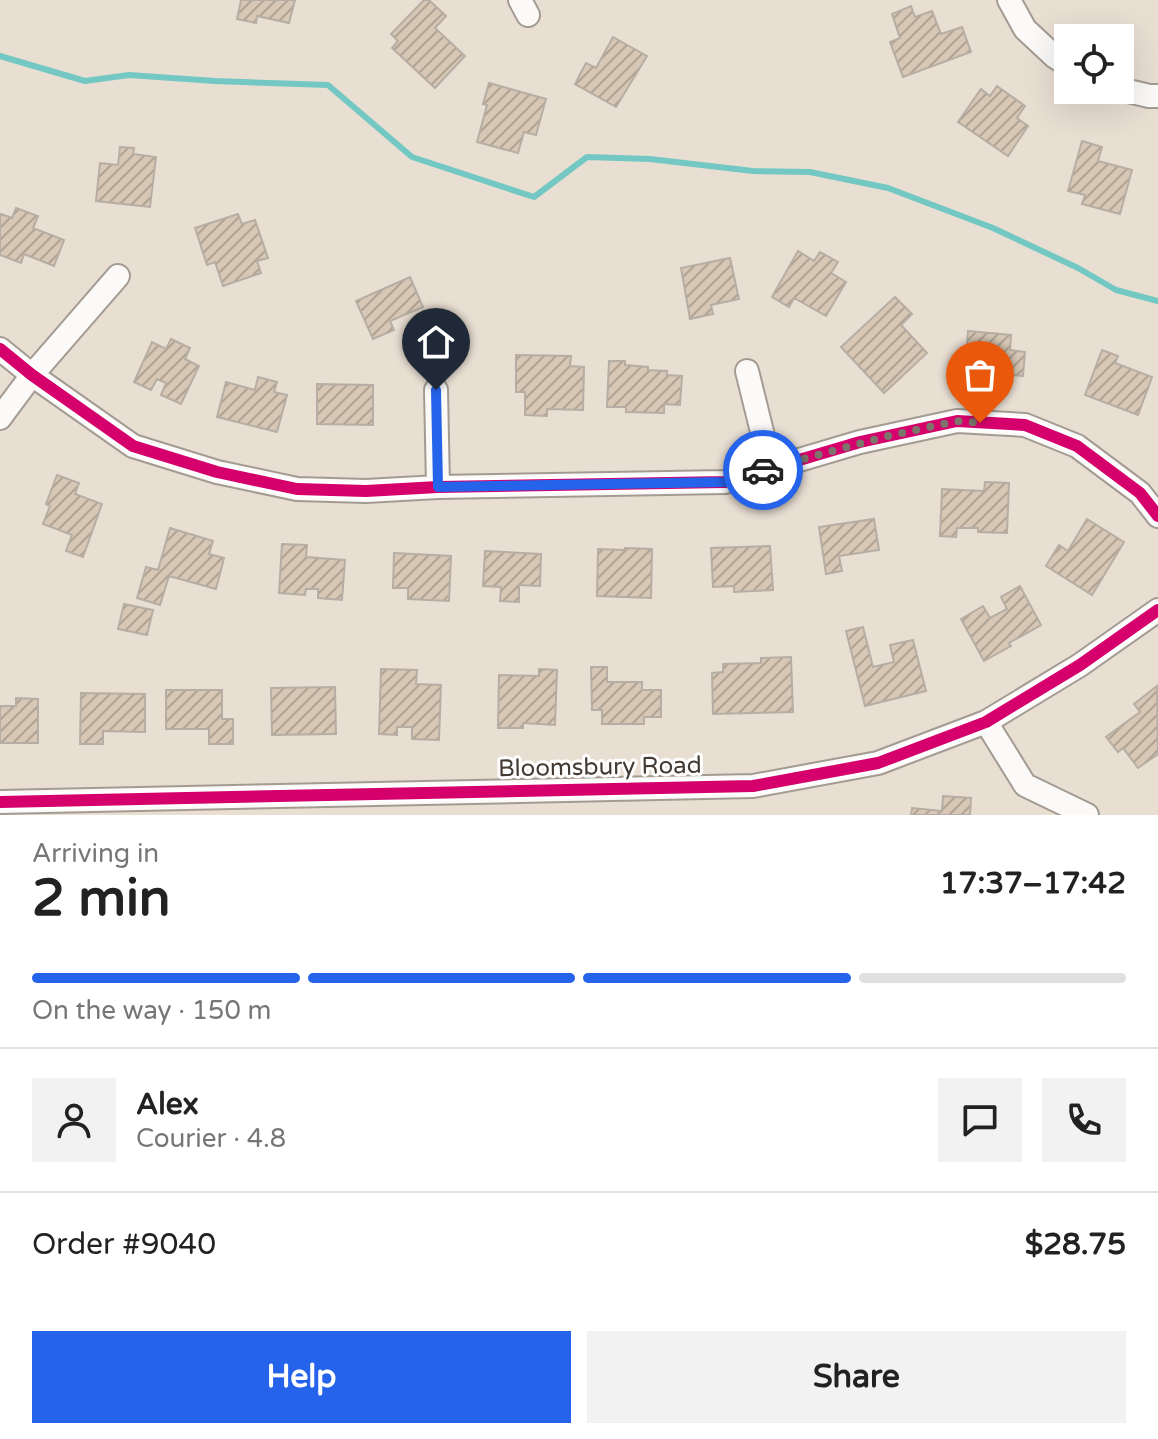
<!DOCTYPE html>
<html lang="en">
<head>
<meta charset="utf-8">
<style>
  body { margin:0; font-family:"Varela Round",sans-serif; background:#f2f2f2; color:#222; height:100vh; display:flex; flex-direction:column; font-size:30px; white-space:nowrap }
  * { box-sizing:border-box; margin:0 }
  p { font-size:26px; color:#767676 }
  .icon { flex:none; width:44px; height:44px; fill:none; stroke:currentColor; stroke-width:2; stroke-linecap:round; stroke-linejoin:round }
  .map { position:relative; height:815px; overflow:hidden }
  .sheet { display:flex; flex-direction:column; background:#fff; flex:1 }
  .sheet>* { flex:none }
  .fabs { position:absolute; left:1054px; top:24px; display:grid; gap:16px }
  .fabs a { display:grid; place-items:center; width:80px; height:80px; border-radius:0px; background:#fff; box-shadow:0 8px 32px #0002; font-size:40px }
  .pin { position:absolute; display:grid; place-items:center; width:68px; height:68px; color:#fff; margin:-82px -34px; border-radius:50% 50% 50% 0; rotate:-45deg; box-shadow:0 0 8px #0007 }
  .pin .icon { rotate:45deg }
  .courier { position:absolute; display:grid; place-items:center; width:80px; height:80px; margin:-40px; border:6px solid #2563eb; border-radius:50%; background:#fff; color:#222; box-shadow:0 2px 10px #0007 }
  .head em { font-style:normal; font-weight:700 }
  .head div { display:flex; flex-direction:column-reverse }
  .head { display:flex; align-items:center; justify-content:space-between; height:136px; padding:0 32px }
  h1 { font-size:52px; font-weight:700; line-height:60px }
  .bar { display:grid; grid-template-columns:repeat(4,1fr); gap:12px 8px; align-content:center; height:96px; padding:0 32px }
  .bar i { height:10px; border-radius:6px; background:#e0e0e0 }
  .bar .selected { background:#2563eb }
  .bar p { grid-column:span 4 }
  .line { display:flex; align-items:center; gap:20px; padding:0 32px; border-top:2px solid #e0e0e0 }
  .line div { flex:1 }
  .round { display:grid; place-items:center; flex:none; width:84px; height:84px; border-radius:0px; background:#f2f2f2 }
  .button { display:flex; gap:16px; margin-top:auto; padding:16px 32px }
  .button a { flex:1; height:92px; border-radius:0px; background:#2563eb; color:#fff; font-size:32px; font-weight:700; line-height:92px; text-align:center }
  .button a+a { background:#f2f2f2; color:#222 }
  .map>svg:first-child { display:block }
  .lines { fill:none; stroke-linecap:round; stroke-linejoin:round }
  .stream { stroke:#73c8c3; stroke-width:6 }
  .building { fill:url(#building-hatch); stroke:#b6aea4; stroke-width:2 }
  .minor-casing { stroke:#a39b92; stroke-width:26 }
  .minor { stroke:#fcfaf8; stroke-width:22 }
  .cycleway-casing { stroke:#fff; stroke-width:17 }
  .cycleway { stroke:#d6006c; stroke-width:12 }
  .done { stroke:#7d746b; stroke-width:8; stroke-dasharray:0 14.4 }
  .route { stroke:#2563eb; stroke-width:10 }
  .labels { text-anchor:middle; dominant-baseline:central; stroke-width:6; stroke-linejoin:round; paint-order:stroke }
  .street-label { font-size:24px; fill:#433b33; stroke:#fff }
</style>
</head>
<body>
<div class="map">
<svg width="1158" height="815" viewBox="0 0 1158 815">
  <defs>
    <pattern id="building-hatch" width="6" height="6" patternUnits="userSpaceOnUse" patternTransform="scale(2)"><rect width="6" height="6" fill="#d7c7b4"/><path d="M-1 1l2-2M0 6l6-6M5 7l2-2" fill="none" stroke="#b0a393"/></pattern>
  </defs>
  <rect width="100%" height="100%" fill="#e9ded2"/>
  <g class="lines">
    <path class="stream" d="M0,56L85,81L129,75L215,81L328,85L412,157L534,197L587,157L650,159L753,171L810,172L888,188L993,228L1078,268L1116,290L1158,301"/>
  </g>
  <path class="building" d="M241,0H295L289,23L257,16L256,23L237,19Z
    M424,0H429L446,16L435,28L465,56L435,88L392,48L398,41L391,34Z
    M911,6L915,17L932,11L941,34L962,27L971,52L903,77L890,42L900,38L892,14Z
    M613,37L647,56L616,107L575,84L586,63L596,68Z
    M489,83L546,99L536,135L524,132L518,153L477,142L487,105L483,104Z
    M997,86L1025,106L1017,118L1028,126L1008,156L958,122L981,89L990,96Z
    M1082,141L1102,147L1098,161L1132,170L1120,214L1082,204L1085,195L1068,191Z
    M120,147L134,148L133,154L156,157L150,207L96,201L100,163L118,165Z
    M16,208L38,216L33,228L64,240L54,266L24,254L21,263L0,255V215L1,214L12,218Z
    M238,214L242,224L255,220L268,258L257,261L261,273L223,286L215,262L207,265L195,228Z
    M798,251L814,261L820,252L838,262L831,273L846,282L826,316L794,298L789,307L772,297Z
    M730,258L739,299L711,305L713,314L690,319L681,268Z
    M410,277L423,307L390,321L394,330L373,339L356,301Z
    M895,297L912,314L901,325L927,353L884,393L841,347Z
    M968,331L1011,335L1010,350L1025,352L1023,376L965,371Z
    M171,339L190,348L185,359L199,366L181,404L161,395L166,383L157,379L151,390L134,382L152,342L166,349Z
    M1102,350L1118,356L1115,363L1152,377L1138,415L1085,395Z
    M516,355L571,356L570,366L584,367L583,410L547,409V416L525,415V392H516Z
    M609,361H625V365L648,367V370L667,371V375L682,376L680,405L664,404V413L626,412V407H607Z
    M258,377L277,382L274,392L287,395L277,432L217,417L226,382L255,390Z
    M317,384L373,385V425L317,424Z
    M57,475L79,483L75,494L102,504L83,557L66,551L72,535L43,524L50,506L46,504Z
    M985,482L1009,483L1007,533L978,532V528H957L956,537L940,536L942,489L984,491Z
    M874,519L879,550L839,556L842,571L826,574L819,527Z
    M1087,519L1124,542L1092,595L1046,566L1059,545L1068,551Z
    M170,528L213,541L209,554L224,558L216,589L169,576L160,605L137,598L146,567L158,570Z
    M282,544L307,545L306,557L345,560L342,600L318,598V589H306L305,595L279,593Z
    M770,546L773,590L734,592V586L713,587L711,548Z
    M625,548L652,549L651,598L597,596L598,549L625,550Z
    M485,551L541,554L540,586L519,585V602L500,601L501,587L483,586Z
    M394,553L451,556L449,601L408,599V588H393Z
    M1020,586L1041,625L1009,643L1011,646L984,661L961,619L983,606L990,618L1007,609L1001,597Z
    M124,604L153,610L147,635L118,629Z
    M863,627L873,667L894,662L890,645L913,640L926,691L865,706L846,631Z
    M791,657L793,712L713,714L712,673L723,672V664L761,663V658Z
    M591,667H607V682H642V690H661V717H644V724H602V710H592Z
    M381,669L417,670L416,684L441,685L439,740L412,739V727H397V735L379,734Z
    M539,669L557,670L555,725L523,723V728H498L499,675L539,676Z
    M1157,686L1158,754L1138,768L1123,748L1118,752L1106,737L1140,712L1134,704Z
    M335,687L336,734L272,735L271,688Z
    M166,690H222V719H233V744H209V729H166Z
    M81,693L145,694V732L103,731V744H80Z
    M16,698L38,699V743H0V706H16Z
    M943,796L971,798L970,815H911L912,808L942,811Z"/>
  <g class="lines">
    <defs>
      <path id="minor" d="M520,0L528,15
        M1009,0L1025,29L1055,57L1068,65
        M1120,89L1149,96H1158
        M0,349L32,375L133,446L217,472L297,489L366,491L438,487L725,482L860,442L957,421L1025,425L1077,446L1140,493L1158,516
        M747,371L771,468
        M436,390L438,487
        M0,418L32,375L118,276
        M986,722L1025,785L1087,815
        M0,802L753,786L878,763L986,722L1080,665L1158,610"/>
    </defs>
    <use href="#minor" class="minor-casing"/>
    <use href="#minor" class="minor"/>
    <defs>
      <path id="cycleway" d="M0,349L32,375L133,446L217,472L297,489L366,491L438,487L725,482L860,442L957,421L1025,425L1077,446L1140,493L1158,516
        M0,802L753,786L878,763L986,722L1080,665L1158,610"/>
    </defs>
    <use href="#cycleway" class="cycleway-casing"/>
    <use href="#cycleway" class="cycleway"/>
  </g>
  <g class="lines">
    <path class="done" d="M763,470L884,437L957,421L980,423"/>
    <path class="route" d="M436,390L438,487L725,482L763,470"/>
  </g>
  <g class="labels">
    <g class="street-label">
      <text transform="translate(600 767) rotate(-1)">Bloomsbury Road</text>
    </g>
  </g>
</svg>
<div class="fabs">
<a><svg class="icon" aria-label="locate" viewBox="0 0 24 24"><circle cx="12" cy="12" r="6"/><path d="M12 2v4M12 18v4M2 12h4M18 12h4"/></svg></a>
</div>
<div class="pin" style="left:980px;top:423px;background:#ea580c"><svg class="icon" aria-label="bag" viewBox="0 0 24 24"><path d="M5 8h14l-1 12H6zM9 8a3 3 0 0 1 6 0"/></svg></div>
<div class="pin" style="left:436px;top:390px;background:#1f2937"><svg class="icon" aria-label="home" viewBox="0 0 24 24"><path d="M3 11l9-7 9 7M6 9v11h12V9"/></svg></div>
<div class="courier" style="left:763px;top:470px"><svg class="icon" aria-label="car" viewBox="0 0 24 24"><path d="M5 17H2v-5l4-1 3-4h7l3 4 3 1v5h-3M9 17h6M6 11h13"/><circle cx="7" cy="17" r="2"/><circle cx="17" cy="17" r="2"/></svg></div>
</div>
<section class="sheet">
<div class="head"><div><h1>2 min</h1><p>Arriving in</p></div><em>17:37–17:42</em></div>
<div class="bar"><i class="selected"></i><i class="selected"></i><i class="selected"></i><i></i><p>On the way · 150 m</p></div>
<div class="line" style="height:144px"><a class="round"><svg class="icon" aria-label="person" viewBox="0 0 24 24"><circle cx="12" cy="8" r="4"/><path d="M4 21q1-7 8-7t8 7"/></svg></a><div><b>Alex</b><p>Courier · 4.8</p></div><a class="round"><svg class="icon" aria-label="chat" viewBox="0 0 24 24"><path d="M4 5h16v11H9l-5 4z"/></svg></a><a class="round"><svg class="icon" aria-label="phone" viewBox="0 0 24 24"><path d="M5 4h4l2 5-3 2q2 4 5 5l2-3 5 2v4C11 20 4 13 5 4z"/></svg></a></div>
<div class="line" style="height:104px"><div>Order #9040</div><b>$28.75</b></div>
<div class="button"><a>Help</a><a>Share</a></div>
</section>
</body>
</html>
